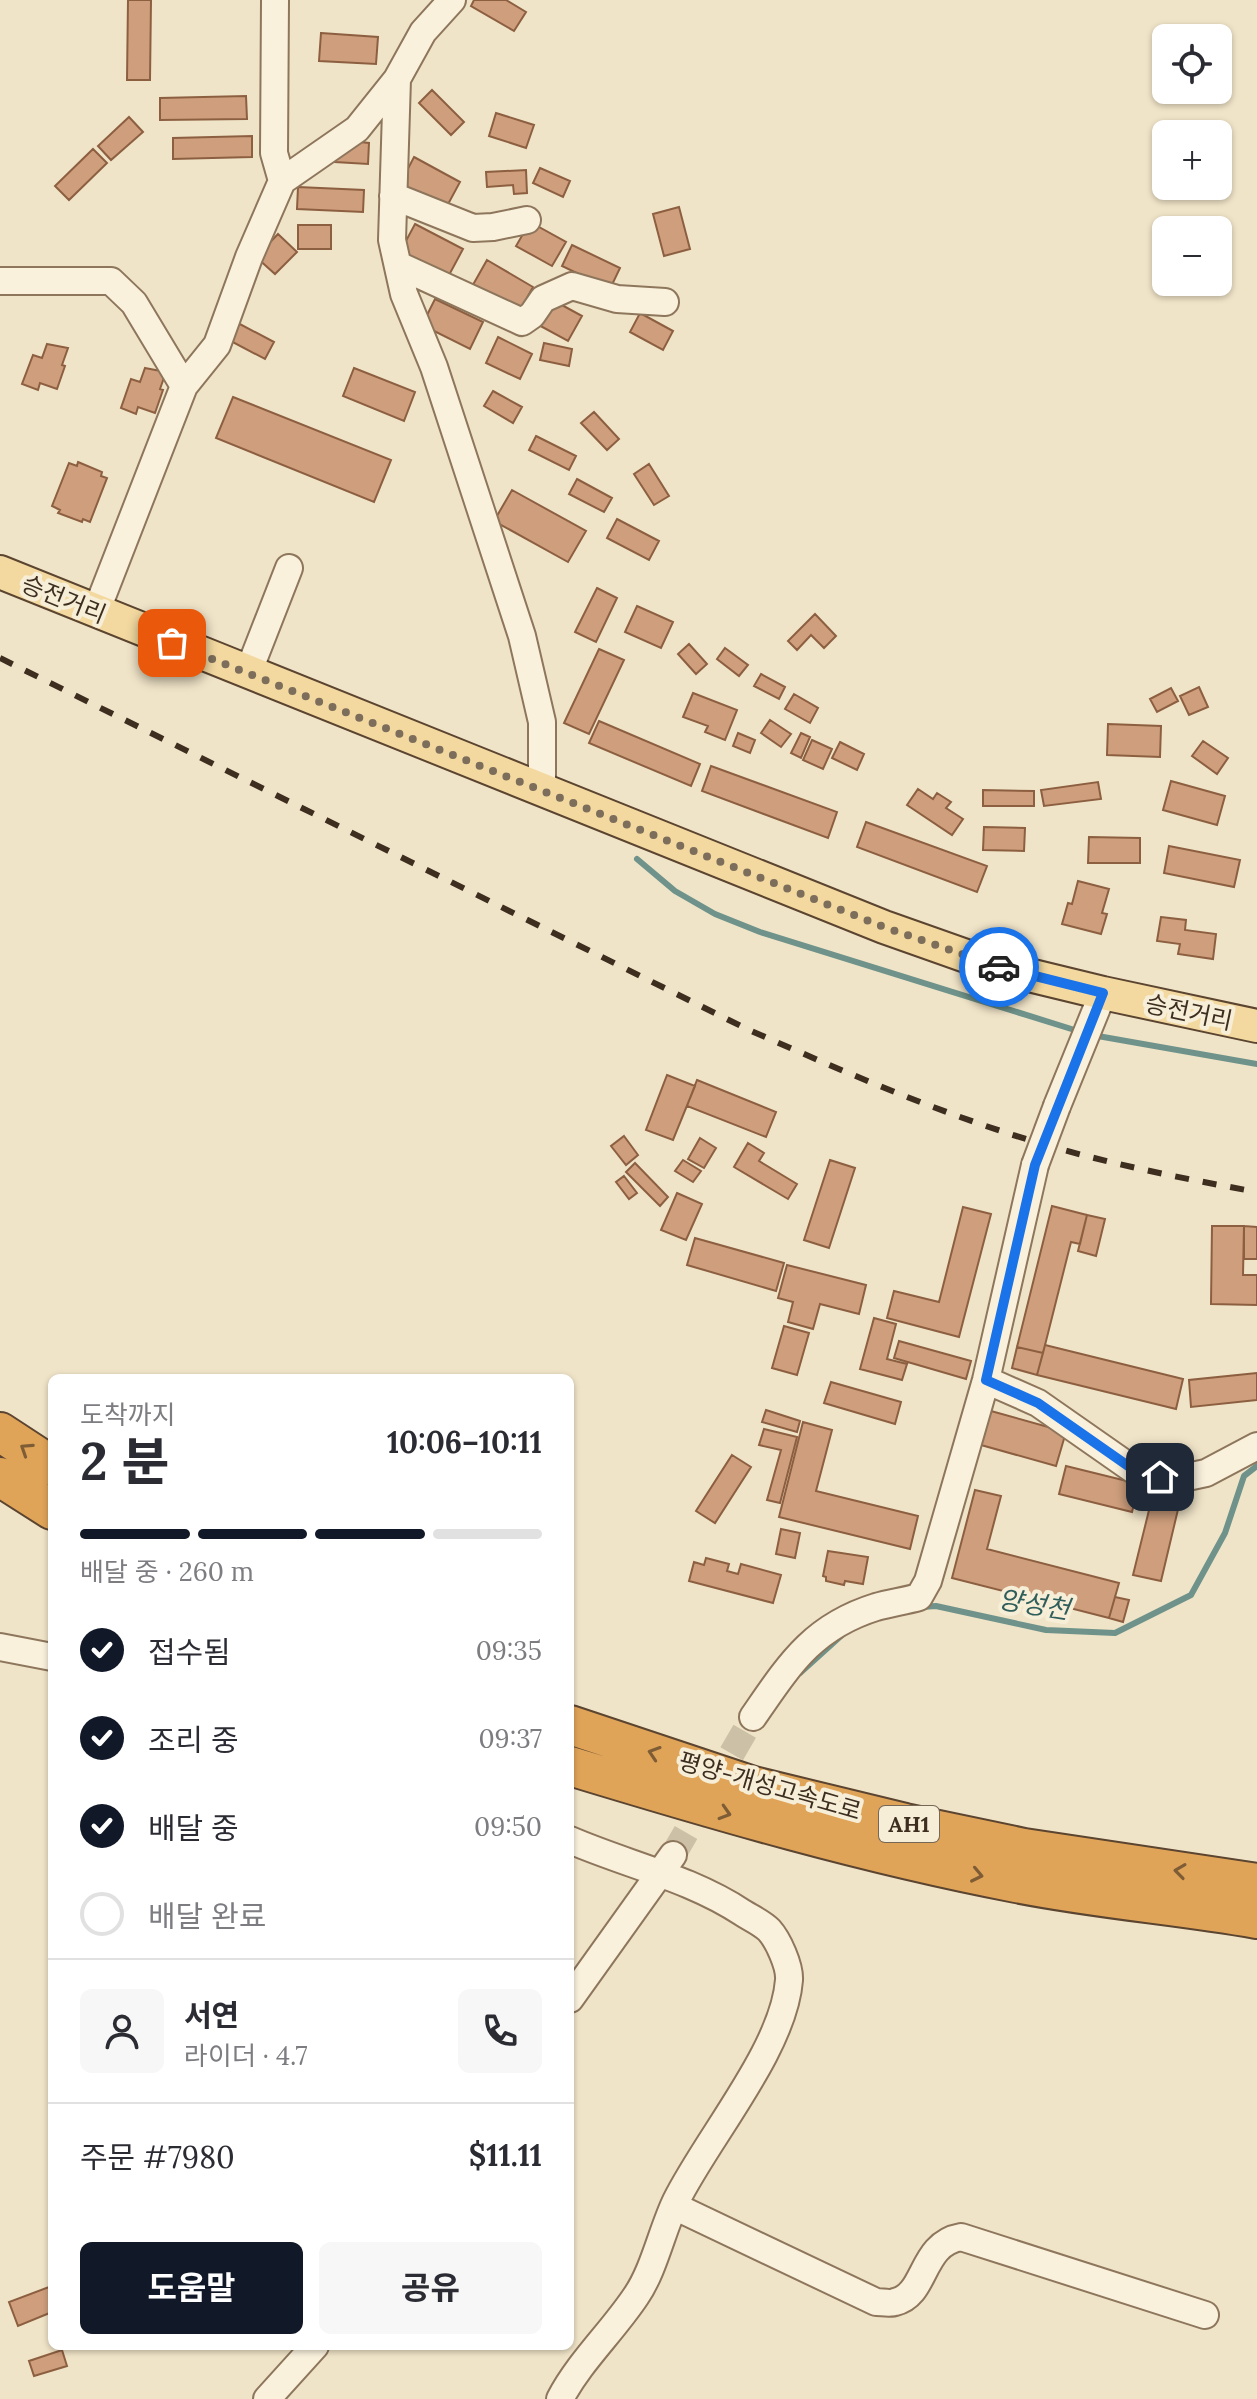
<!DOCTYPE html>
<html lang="ko">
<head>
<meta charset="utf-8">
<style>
  body { margin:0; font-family:Lora,"Noto Sans KR",serif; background:#f7f7f7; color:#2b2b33; height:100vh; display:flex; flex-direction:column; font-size:30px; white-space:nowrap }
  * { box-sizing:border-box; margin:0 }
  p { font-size:26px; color:#7c7c81 }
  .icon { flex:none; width:44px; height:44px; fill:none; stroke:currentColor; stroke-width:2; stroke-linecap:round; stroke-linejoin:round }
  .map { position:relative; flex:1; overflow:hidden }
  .panel { position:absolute; left:48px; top:1374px; width:526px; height:976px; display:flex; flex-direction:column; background:#fff; border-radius:12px; box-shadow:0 2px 6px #0004 }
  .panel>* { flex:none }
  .fabs { position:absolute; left:1152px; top:24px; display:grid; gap:16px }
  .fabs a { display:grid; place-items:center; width:80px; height:80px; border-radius:12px; background:#fff; box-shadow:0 2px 6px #0004; font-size:40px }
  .pin { position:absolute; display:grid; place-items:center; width:68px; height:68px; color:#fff; margin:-34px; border-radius:16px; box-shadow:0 4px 12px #0006 }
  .courier { position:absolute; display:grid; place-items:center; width:80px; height:80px; margin:-40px; border:6px solid #1a73e8; border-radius:50%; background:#fff; color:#222; box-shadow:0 2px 10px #0007 }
  .head em { font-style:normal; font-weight:700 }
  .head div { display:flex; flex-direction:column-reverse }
  .head { display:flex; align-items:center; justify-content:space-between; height:136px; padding:0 32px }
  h1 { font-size:52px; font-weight:700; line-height:60px }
  .bar { display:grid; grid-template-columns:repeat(4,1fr); gap:12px 8px; align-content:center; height:96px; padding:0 32px }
  .bar i { height:10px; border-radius:6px; background:#e1e1e2 }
  .bar .selected { background:#111827 }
  .bar p { grid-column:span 4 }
  .line { display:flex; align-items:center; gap:20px; padding:0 32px; border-top:2px solid #e1e1e2 }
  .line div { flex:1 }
  .round { display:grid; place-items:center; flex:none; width:84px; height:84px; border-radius:12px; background:#f7f7f7 }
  ol { padding:0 32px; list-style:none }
  li { display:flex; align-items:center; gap:24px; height:88px }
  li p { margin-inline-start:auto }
  li .icon { padding:8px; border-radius:50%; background:#111827; color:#fff; stroke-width:4 }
  li:last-child { color:#7c7c81 }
  li i { width:44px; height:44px; border:4px solid #e1e1e2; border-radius:50% }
  .action { display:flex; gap:16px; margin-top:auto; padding:16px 32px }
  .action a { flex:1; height:92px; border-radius:12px; background:#111827; color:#fff; font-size:32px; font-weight:700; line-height:92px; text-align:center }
  .action a+a { background:#f7f7f7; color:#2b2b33 }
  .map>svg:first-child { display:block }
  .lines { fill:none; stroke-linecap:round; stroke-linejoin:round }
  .stream { stroke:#6f938a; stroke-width:6 }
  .building { fill:#cf9f7d; stroke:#8d5f41; stroke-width:2 }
  .minor-tunnel { stroke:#ccc0a6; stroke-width:26; stroke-dasharray:26 13; stroke-linecap:butt }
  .minor-casing { stroke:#8d765c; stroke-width:30 }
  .major-casing { stroke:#5b4430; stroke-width:36 }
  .highway-casing { stroke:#5b4430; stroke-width:42 }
  .minor { stroke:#faf1dc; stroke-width:26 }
  .major { stroke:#f3d9a0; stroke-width:32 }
  .highway { stroke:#e0a458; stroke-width:38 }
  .rail { stroke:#3d2e20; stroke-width:6; stroke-dasharray:14 14; stroke-linecap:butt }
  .minor-bridge-casing { stroke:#8d765c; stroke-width:30; stroke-linecap:butt }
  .minor-bridge { stroke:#faf1dc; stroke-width:26 }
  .oneway { stroke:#7e5d36 }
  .done { stroke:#7c6e5b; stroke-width:8; stroke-dasharray:0 14.4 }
  .route { stroke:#1a73e8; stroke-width:10 }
  .labels { text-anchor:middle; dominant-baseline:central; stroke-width:8; stroke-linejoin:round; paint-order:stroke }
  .shield { fill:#f7eed8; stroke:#756857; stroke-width:2 }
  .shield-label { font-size:22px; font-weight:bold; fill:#3d2e20 }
  .street-label { font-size:24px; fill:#3d2e20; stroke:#f7eed8 }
  .water-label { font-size:26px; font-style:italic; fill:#2f5d5a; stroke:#f7eed8 }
</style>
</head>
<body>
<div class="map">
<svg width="1257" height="2399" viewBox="0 0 1257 2399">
  <rect width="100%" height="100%" fill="#f0e4c8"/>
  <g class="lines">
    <path class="stream" d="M637,859L675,891L715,914L760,932L1081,1032
      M1092,1035L1257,1064
      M922,1607L936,1606L1046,1630L1115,1633L1191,1595L1225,1533L1244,1476L1257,1466
      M800,1673L842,1635"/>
  </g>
  <path class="building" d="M128,0H151L150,80H127Z
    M474,0H506L526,12L514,31L471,6Z
    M321,33L378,37L376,64L319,61Z
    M432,90L464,122L451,135L419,103Z
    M246,96L247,119L160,120V98Z
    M496,113L534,125L526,148L489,136Z
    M129,117L143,132L111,160L98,146Z
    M252,136V157L173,159V138Z
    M351,141L369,143L368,164L335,162L336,145Z
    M93,149L107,163L69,200L55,186Z
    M414,157L460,182L446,208L400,184Z
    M540,168L570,181L563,197L533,183Z
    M526,170L527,193L514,194L513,185L487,187L486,172Z
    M298,187L364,190L363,212L297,209Z
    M679,207L690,249L664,256L653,214Z
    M530,222L566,242L552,266L516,246Z
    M415,224L463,249L448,277L400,252Z
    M298,225H331V249H298Z
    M278,234L297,252L275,274L256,257Z
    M572,245L620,268L610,289L562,266Z
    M487,260L533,287L517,316L470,290Z
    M549,298L582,316L568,341L535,323Z
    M435,299L483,322L470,349L422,325Z
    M640,313L673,331L663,350L630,332Z
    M236,322L274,342L265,359L227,339Z
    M498,337L532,354L520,379L486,363Z
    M544,343L572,349L569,366L540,360Z
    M47,344L68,348L62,365L65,366L57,389L40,383L38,390L22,384L33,355L42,358Z
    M145,368L166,372L160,389L163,390L155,413L138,407L136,414L121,408L131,379L140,382Z
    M354,368L415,392L404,421L343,396Z
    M493,391L522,407L513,423L484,406Z
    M233,397L391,460L374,502L216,438Z
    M594,412L619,439L607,450L581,423Z
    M536,436L576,456L569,470L529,450Z
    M78,462L102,472L101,476L107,478L90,522L83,519L82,522L58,513L60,510L52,506L69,463L77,466Z
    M649,464L669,496L654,505L634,474Z
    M577,479L612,498L604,512L569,494Z
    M512,490L586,531L568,562L494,521Z
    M617,519L659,541L649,560L607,538Z
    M597,588L617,598L596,642L575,632Z
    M637,606L673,622L661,648L625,632Z
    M815,614L836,636L824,648L811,635L797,650L788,641Z
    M689,644L707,664L696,674L678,654Z
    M725,648L748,665L739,676L717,659Z
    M599,649L624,660L589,734L564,723Z
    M761,674L785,687L779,699L754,686Z
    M1199,687L1208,707L1189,715L1180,696Z
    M1171,688L1178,701L1157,712L1150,699Z
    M693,693L737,710L725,740L705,732L708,726L683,717Z
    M794,694L818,708L810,723L785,709Z
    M770,720L791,734L781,747L761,733Z
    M599,721L700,764L691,786L589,743Z
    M1108,724L1161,726L1160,757L1107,755Z
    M738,733L755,740L750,753L733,746Z
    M801,733L810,737L801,758L791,753Z
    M812,740L832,749L823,769L803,760Z
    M1203,741L1228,758L1217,774L1192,756Z
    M840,742L864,754L857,770L832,758Z
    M711,766L837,812L828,838L702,791Z
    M1171,781L1225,796L1217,825L1163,810Z
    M1098,782L1101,799L1044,806L1041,790Z
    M918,789L933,799L937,793L951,802L946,808L963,819L952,835L907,805Z
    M983,790L1034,791V806H983Z
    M866,822L987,866L977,892L857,847Z
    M984,827L1025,828L1024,851L983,850Z
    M1089,837L1140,838V863H1088Z
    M1169,846L1240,860L1234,887L1164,873Z
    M1078,881L1109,889L1102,913L1107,914L1101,934L1062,924L1068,903L1072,904Z
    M1161,917L1186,920L1185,930L1216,934L1213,959L1178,954L1180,944L1157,941Z
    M667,1075L695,1086L673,1140L646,1130Z
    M697,1080L776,1112L766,1137L687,1106Z
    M624,1136L638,1155L626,1165L611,1146Z
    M700,1138L716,1148L704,1168L688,1159Z
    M748,1143L764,1153L759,1161L797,1184L788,1199L734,1167Z
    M683,1160L701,1171L693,1182L675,1171Z
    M830,1160L855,1168L829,1248L804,1240Z
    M635,1163L668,1197L660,1206L626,1172Z
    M624,1176L637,1193L629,1199L616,1182Z
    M677,1193L702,1204L686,1240L661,1230Z
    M1052,1206L1087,1215L1080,1244L1071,1242L1043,1353L1017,1347Z
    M963,1207L991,1214L959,1337L887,1318L894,1291L939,1302Z
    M1087,1215L1105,1219L1096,1256L1078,1251Z
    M1212,1226H1244L1243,1275H1257V1305L1211,1304Z
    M1244,1226L1257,1227V1259H1244Z
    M695,1238L784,1263L776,1291L687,1265Z
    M787,1265L866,1285L859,1314L820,1304L813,1329L788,1322L793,1302L778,1298Z
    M874,1318L896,1324L887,1359L907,1364L902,1380L860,1369Z
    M784,1326L809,1333L797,1375L772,1368Z
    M899,1341L971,1361L966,1379L894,1358Z
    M1045,1345L1183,1379L1176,1409L1037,1375Z
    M1017,1347L1043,1353L1037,1375L1012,1368Z
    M1257,1373V1400L1191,1407L1189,1380Z
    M831,1382L901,1402L895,1424L824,1403Z
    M766,1410L800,1421L797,1432L762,1422Z
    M991,1411L1066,1432L1056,1466L981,1445Z
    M803,1422L832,1430L816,1491L918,1516L910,1549L779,1517Z
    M764,1429L797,1437L780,1503L767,1500L781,1450L759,1445Z
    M732,1455L751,1467L715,1523L696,1511Z
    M1066,1466L1139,1484L1132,1512L1059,1494Z
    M975,1490L1001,1496L987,1549L1119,1583L1109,1618L952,1578Z
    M1153,1494L1180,1501L1161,1581L1133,1575Z
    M781,1529L800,1533L795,1558L776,1554Z
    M828,1551L868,1557L863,1584L845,1581L844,1585L826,1581V1577L823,1576Z
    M706,1558L729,1564L727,1571L738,1574L741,1564L781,1575L773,1603L689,1581L694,1562L704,1565Z
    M1115,1597L1129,1600L1123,1622L1109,1618Z
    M49,2287L52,2295V2312L18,2326L9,2302Z
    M62,2350L67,2366L34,2376L29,2361Z"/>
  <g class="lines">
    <path class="minor-tunnel" d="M673,1855L753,1717"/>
    <defs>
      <path id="minor" d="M275,0L274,153L282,181
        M397,79L392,240L404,294L434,367L522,636L542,722V791
        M393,196L473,228L493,227L527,220
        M398,265L522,322L532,315L543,299L572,286L617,299L665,302
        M0,281H111L134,303L184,386
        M96,612L184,386L217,345L249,257L282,181L357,129L397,79L423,32L452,0
        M248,673L289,568
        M1057,1106L1103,993
        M986,1380L1038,1403L1141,1475L1178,1479L1206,1473L1257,1446
        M0,1647L52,1657
        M753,1717C789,1665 812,1627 876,1607C890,1603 905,1601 919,1597L928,1581L986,1380L1035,1165
        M570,1999L673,1855
        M674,2206L876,2302C882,2302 890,2304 895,2302C927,2295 920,2244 961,2237L1205,2315
        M267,2399L315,2346
        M560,2399C580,2361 612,2332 636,2296C654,2270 662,2230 676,2201C707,2138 784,2049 789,1980C790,1966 778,1940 769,1930C762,1923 751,1918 743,1913C690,1878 628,1865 570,1840"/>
      <path id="major" d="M0,572L884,927L1000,968L1103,993L1257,1026"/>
      <path id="highway" d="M0,1432L52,1466
        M0,1477L52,1510
        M570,1725L753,1786L905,1823L1024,1848L1257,1883
        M570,1766C718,1811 865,1854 1016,1883C1096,1899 1177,1905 1257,1919"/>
    </defs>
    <use href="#minor" class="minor-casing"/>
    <use href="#major" class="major-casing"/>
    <use href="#highway" class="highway-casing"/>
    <use href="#minor" class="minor"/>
    <use href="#major" class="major"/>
    <use href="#highway" class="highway"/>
    <path class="rail" d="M0,658L747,1029C849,1074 952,1119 1060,1149C1125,1167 1191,1180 1257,1192"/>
    <defs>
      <path id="minor-bridge" d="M1035,1165L1057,1106"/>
    </defs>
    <use href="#minor-bridge" class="minor-bridge-casing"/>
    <use href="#minor-bridge" class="minor-bridge"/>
  </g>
  <defs><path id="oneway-chevron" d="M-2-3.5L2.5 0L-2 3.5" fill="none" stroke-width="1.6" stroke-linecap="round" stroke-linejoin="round" transform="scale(2)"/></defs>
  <g class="oneway">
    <use href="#oneway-chevron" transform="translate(26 1449) rotate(-147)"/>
    <use href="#oneway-chevron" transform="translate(654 1753) rotate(-162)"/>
    <use href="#oneway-chevron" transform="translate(725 1813) rotate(17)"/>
    <use href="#oneway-chevron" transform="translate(1180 1871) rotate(-172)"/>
    <use href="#oneway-chevron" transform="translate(977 1875) rotate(12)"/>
  </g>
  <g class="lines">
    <path class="done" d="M172,643L884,927L999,967"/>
    <path class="route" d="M999,967L1103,993L1035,1165L986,1380L1038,1403L1141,1475L1160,1477"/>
  </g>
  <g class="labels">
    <rect class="shield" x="879" y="1806" width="60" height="36" rx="6"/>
    <g class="shield-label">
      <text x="909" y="1824">AH1</text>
    </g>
    <g class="street-label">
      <text transform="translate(64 599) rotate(22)">승전거리</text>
      <text transform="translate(1189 1012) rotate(12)">승전거리</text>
      <text transform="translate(770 1786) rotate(16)">평양-개성고속도로</text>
    </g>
    <g class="water-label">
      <text transform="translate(1034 1604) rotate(9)">양성천</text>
    </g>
  </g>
</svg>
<div class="fabs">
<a><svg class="icon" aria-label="locate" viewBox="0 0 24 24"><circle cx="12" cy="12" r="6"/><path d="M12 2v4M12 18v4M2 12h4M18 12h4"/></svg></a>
<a>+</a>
<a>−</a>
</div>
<div class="pin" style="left:172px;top:643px;background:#ea580c"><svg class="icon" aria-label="bag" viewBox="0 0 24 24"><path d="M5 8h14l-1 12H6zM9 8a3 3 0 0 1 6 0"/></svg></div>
<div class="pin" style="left:1160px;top:1477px;background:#1f2937"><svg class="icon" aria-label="home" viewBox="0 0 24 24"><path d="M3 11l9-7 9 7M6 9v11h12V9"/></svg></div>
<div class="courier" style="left:999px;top:967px"><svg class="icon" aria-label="car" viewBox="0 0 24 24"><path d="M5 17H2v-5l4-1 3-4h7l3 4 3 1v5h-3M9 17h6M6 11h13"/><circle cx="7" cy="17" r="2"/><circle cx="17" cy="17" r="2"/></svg></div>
<section class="panel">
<div class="head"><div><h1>2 분</h1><p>도착까지</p></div><em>10:06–10:11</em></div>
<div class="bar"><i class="selected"></i><i class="selected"></i><i class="selected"></i><i></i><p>배달 중 · 260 m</p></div>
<ol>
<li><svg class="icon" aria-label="check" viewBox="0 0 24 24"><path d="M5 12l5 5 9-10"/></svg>접수됨<p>09:35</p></li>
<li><svg class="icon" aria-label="check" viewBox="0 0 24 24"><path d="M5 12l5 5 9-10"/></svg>조리 중<p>09:37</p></li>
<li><svg class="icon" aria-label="check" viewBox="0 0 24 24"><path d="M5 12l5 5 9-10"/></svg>배달 중<p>09:50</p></li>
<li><i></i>배달 완료</li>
</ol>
<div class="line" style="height:144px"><a class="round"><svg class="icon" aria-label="person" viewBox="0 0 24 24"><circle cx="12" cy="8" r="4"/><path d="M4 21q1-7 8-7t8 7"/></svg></a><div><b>서연</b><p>라이더 · 4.7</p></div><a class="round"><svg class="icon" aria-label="phone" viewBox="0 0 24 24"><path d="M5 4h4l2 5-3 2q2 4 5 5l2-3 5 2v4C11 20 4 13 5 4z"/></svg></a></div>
<div class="line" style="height:104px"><div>주문 #7980</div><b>$11.11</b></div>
<div class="action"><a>도움말</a><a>공유</a></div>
</section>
</div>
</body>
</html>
